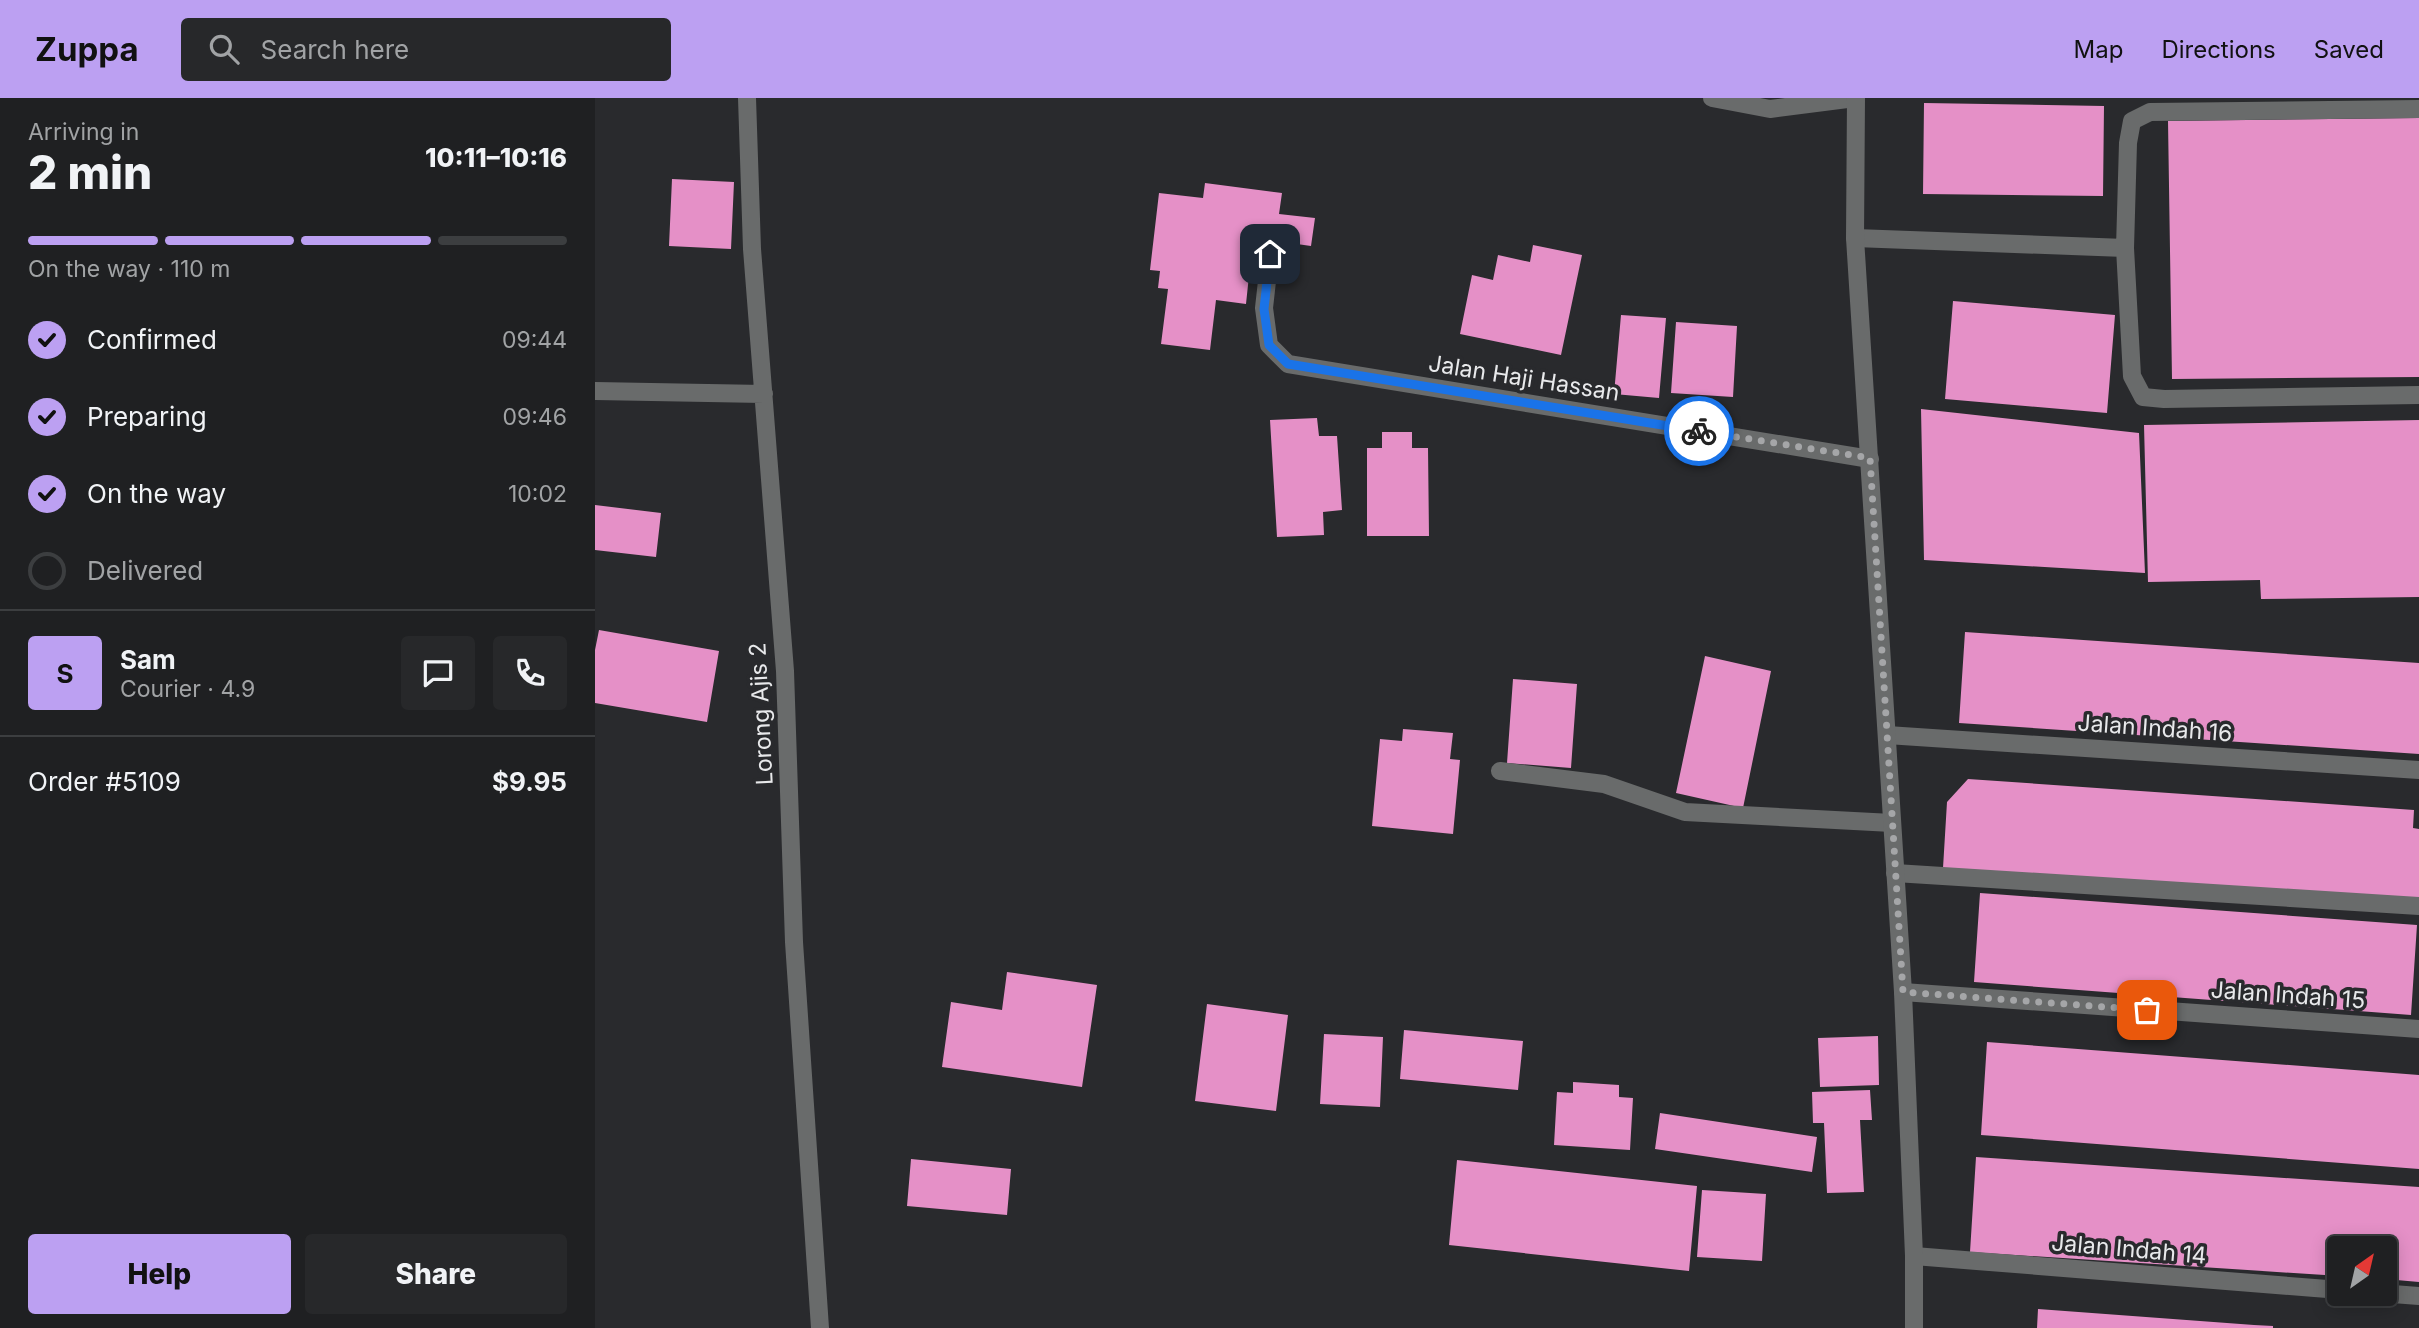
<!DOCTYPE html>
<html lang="en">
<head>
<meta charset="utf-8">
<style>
  body { margin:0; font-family:Inter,sans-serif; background:#27282a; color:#f1f3f6; height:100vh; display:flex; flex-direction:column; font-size:26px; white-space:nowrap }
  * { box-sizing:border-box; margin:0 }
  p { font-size:23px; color:#a1a3a5 }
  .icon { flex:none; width:38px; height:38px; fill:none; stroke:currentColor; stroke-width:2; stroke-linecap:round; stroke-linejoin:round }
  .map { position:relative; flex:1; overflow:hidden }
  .side { display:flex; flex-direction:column; background:#1f2022; width:595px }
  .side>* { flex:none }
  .needle { width:46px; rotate:34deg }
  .tools { position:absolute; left:1732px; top:1138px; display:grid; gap:14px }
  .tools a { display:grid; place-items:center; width:70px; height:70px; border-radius:7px; background:#1f2022; box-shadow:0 4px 18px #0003,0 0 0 2px #3c3e40; font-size:35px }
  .pin { position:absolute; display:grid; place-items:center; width:60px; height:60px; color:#fff; margin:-30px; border-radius:14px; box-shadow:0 4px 10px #0006 }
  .courier { position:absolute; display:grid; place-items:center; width:70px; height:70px; margin:-35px; border:5px solid #1a73e8; border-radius:50%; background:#fff; color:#222; box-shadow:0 2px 9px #0007 }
  .overview em { font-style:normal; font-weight:800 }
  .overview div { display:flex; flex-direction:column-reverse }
  .overview { display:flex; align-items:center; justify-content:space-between; height:119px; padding:0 28px }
  h1 { font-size:46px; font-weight:800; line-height:52px }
  .bar { display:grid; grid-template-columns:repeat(4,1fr); gap:10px 7px; align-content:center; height:84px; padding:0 28px }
  .bar i { height:9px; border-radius:5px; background:#3c3e40 }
  .bar .active { background:#bca0f2 }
  .bar p { grid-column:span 4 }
  .line { display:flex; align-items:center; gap:18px; padding:0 28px; border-top:2px solid #3c3e40 }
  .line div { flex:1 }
  .round { display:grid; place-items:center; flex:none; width:74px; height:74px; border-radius:7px; background:#27282a }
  ol { padding:0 28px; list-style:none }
  li { display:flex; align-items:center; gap:21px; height:77px }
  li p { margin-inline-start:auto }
  li .icon { padding:7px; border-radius:50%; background:#bca0f2; color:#111; stroke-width:4 }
  li:last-child { color:#a1a3a5 }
  li i { width:38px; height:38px; border:4px solid #3c3e40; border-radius:50% }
  .primary-button { display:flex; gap:14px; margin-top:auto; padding:14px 28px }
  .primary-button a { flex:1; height:80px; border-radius:7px; background:#bca0f2; color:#111; font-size:28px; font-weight:800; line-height:80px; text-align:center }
  .primary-button a+a { background:#27282a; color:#f1f3f6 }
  header { display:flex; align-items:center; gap:42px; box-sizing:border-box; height:98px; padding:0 35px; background:#bca0f2; color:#111 }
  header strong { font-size:33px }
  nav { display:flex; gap:38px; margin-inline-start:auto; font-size:24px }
  .search { width:490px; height:63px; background:#27282a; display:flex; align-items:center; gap:18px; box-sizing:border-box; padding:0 24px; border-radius:7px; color:#a1a3a5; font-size:26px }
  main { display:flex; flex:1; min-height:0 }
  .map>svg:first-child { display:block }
  .building { fill:#e590c7 }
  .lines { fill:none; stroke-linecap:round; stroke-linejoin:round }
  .service { stroke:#696b6b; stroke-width:18 }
  .minor { stroke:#696b6b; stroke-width:18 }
  .tertiary { stroke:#696b6b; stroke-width:18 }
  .done { stroke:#a5a6a8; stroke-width:7; stroke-dasharray:0 12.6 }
  .route { stroke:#1a73e8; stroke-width:9 }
  .labels { text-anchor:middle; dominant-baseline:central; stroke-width:7; stroke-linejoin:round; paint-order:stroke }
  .street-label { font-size:23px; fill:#e8e9eb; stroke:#292a2d }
</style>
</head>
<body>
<header>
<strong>Zuppa</strong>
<div class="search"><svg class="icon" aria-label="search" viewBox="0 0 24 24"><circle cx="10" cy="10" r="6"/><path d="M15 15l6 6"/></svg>Search here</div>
<nav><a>Map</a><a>Directions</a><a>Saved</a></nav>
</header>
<main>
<section class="side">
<div class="overview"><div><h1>2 min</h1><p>Arriving in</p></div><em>10:11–10:16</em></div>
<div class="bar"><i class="active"></i><i class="active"></i><i class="active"></i><i></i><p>On the way · 110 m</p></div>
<ol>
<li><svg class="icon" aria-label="check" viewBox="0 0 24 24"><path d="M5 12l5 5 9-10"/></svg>Confirmed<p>09:44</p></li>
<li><svg class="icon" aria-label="check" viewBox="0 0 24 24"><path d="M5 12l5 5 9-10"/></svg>Preparing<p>09:46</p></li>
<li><svg class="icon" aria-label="check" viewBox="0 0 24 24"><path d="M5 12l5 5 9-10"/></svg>On the way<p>10:02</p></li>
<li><i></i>Delivered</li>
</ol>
<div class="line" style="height:126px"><b class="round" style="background:#bca0f2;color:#111">S</b><div><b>Sam</b><p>Courier · 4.9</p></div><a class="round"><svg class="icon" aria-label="chat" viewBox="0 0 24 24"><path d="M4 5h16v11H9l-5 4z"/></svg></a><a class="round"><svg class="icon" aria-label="phone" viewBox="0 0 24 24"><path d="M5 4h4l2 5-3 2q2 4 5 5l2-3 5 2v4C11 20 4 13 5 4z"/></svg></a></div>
<div class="line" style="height:91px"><div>Order #5109</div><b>$9.95</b></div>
<div class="primary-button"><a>Help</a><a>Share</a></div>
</section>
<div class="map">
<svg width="1824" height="1230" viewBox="0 0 1824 1230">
  <rect width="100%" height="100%" fill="#292a2d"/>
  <path class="building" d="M1329,5L1509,8L1508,98L1328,96Z
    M1824,20V279L1577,281L1573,23Z
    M77,81L139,84L136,151L74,148Z
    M610,85L687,95L684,116L720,120L716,148L658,140L651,206L621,202L615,252L566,246L573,191L563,190L565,173L555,172L564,95L608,100Z
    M938,147L987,157L966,257L865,236L877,177L898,182L903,157L935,164Z
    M1358,203L1520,217L1512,315L1350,301Z
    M1026,217L1071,220L1064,300L1019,296Z
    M1081,224L1142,228L1138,299L1076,295Z
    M1326,311L1544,335L1550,475L1329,462Z
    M722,320L724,338H742L747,412L728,414L729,437L682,439L675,322Z
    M1824,322V499L1666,501L1665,482L1553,484L1549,327Z
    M787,334H817V350H833L834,438H772V350H787Z
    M0,407L66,415L61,459L0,452Z
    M4,532L124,553L112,624L0,605V552Z
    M1370,534L1824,565V656L1364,625Z
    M1110,558L1176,573L1148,710L1081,695Z
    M918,581L982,586L976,670L912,665Z
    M808,631L858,635L855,661L865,662L858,736L777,728L785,641L807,643Z
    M1373,681L1819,712L1818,730L1824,731V804L1348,770L1352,704Z
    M1385,795L1822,827L1816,917L1379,884Z
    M412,874L502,887L487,989L347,969L356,904L407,912Z
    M612,906L693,917L681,1013L600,1003Z
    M809,932L928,943L923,992L805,981Z
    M729,936L788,939L785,1009L725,1006Z
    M1283,938L1284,987L1225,989L1223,940Z
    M1392,944L1824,977V1071L1386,1037Z
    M978,984L1024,987V999L1038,1000L1035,1052L959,1047L962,994L978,995Z
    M1275,992L1277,1022H1265L1269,1094L1232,1095L1229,1025H1218L1217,994Z
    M1065,1015L1222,1039L1217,1074L1060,1051Z
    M1381,1059L1824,1089V1184L1790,1181V1150H1745V1178L1375,1154Z
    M316,1061L416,1071L412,1117L312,1108Z
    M862,1062L1102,1088L1094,1173L854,1147Z
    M1107,1092L1171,1096L1167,1163L1102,1159Z
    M1443,1211L1659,1227L1678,1228V1230H1442Z"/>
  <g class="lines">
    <path class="service" d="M1824,11L1555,14L1537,23L1533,45L1530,150L1537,278L1548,299L1569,301L1824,297
      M1260,140L1530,150
      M1300,775L1824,808"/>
    <path class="minor" d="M152,0L157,151L190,573L199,844L225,1230
      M1117,0L1175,11L1260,0
      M675,156L669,210L674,247L693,266L1275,361
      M0,293L169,296
      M1292,637L1824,672
      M905,673L1009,686L1090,714L1297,725
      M1308,894L1824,931
      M1319,1158L1745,1192
      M1785,1195L1824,1198"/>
    <path class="tertiary" d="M1261,0L1260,140L1308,894L1319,1158V1230"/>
  </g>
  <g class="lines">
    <path class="done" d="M1104,333L1275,360L1308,894L1552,912"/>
    <path class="route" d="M675,156L669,211L674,247L693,266L1104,333"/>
  </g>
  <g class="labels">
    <g class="street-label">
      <text transform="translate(929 280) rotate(9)">Jalan Haji Hassan</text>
      <text transform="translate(166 616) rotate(-93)">Lorong Ajis 2</text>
      <text transform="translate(1560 630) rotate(4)">Jalan Indah 16</text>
      <text transform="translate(1693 897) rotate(4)">Jalan Indah 15</text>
      <text transform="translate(1534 1151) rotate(5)">Jalan Indah 14</text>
    </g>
  </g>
</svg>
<div class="tools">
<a><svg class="needle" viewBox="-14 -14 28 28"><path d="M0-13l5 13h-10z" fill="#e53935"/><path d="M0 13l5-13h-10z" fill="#a1a3a5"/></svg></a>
</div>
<div class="pin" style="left:1552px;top:912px;background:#ea580c"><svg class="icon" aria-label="bag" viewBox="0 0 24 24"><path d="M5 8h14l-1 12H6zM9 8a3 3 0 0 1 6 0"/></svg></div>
<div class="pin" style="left:675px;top:156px;background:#1f2937"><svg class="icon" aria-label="home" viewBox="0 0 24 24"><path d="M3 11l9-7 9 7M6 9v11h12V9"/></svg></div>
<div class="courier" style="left:1104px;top:333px"><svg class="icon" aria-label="bike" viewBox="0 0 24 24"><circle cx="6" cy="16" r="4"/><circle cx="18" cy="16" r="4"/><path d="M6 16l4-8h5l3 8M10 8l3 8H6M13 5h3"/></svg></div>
</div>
</main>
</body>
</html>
